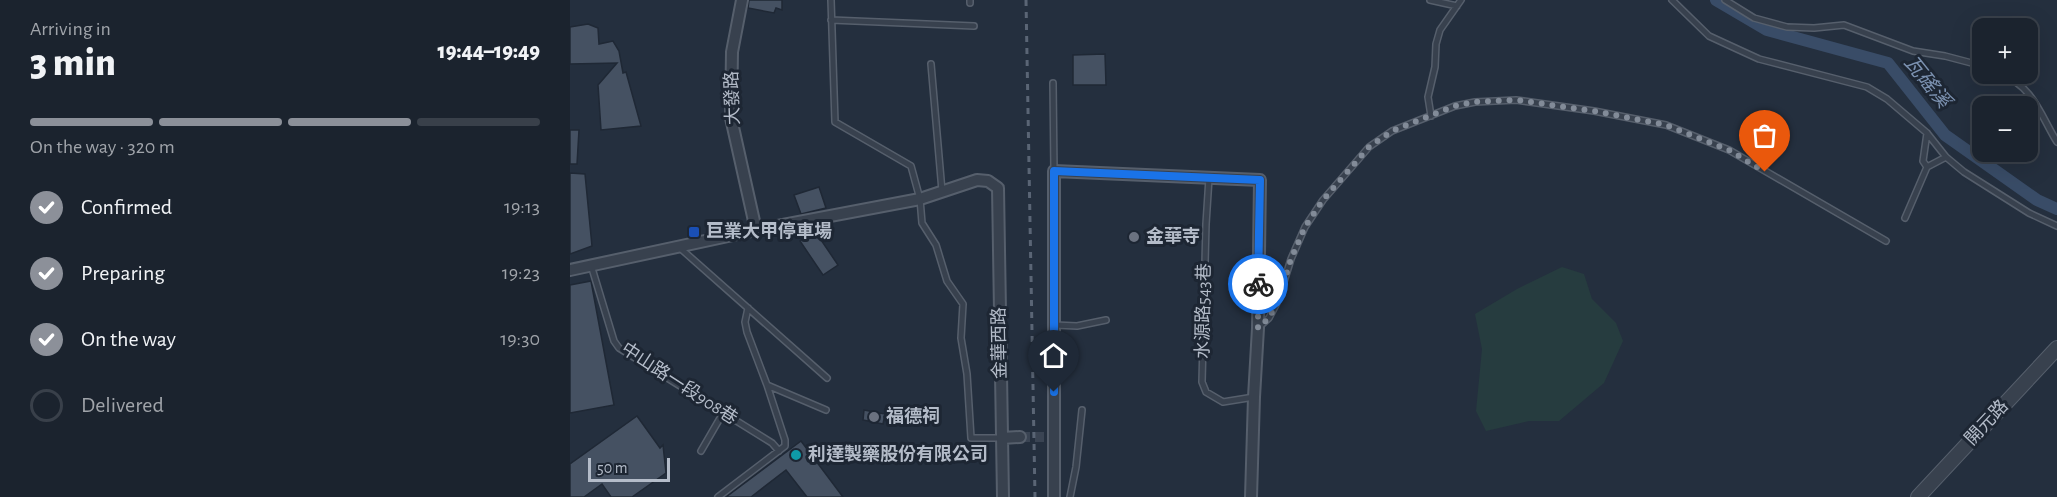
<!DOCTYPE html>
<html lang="en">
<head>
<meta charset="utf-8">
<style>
  body { margin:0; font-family:"Alegreya Sans","Noto Sans TC",sans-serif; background:#242b36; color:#f1f3f6; height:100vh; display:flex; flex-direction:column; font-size:22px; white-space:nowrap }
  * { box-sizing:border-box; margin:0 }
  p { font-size:20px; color:#a0a4aa }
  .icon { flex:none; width:33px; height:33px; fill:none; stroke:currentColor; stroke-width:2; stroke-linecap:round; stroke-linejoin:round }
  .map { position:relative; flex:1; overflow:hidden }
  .panel { display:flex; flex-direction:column; background:#1b232e; width:570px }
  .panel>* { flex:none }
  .tools { position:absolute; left:1402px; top:18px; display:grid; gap:12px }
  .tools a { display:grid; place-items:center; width:66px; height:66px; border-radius:12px; background:#1b232e; box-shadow:0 6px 24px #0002,0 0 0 2px #39404a; font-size:30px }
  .scale { position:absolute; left:18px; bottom:15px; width:82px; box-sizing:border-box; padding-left:6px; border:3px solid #b4bcc9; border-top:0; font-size:16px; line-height:21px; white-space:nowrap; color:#b4bcc9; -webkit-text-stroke:4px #1d2633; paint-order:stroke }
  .pin { position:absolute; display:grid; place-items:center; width:51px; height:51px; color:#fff; margin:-62px -26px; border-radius:50% 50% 50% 0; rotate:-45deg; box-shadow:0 0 6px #0007 }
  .pin .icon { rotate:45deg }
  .courier { position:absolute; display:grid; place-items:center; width:60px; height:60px; margin:-30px; border:4px solid #1a73e8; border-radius:50%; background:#fff; color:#222; box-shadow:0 2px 8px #0007 }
  .headline em { font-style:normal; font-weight:800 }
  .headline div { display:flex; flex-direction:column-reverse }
  .headline { display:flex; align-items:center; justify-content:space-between; height:102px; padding:0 30px }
  h1 { font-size:39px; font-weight:800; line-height:45px }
  .bar { display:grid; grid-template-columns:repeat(4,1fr); gap:9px 6px; align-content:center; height:72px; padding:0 30px }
  .bar i { height:8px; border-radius:4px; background:#39404a }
  .bar .selected { background:#8c9099 }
  .bar p { grid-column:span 4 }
  ol { padding:0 30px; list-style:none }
  li { display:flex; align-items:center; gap:18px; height:66px }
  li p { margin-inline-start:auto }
  li .icon { padding:6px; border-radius:50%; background:#8c9099; color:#fff; stroke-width:4 }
  li:last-child { color:#a0a4aa }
  li i { width:33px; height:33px; border:3px solid #39404a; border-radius:50% }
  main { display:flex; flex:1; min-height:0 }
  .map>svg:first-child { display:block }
  .green { fill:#263c3f }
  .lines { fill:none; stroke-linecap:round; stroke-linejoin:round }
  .canal { stroke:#394c67; stroke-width:12 }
  .building { fill:#455162; stroke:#1f2835; stroke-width:1.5 }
  .minor-tunnel { stroke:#3a4453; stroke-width:10; stroke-dasharray:10 5; stroke-linecap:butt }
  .service-casing { stroke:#565f6c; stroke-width:8 }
  .minor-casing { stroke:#565f6c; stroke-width:14 }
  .tertiary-casing { stroke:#565f6c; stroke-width:16 }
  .service { stroke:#38414e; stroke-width:5 }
  .minor { stroke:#38414e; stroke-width:10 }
  .tertiary { stroke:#38414e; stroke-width:14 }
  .rail { stroke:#5a6575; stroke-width:3; stroke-dasharray:6 6; stroke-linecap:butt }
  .done { stroke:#828b98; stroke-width:6; stroke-dasharray:0 10.8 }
  .route { stroke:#1a73e8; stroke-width:8 }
  .transit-dot { fill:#1a4fb4; stroke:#1d2633; stroke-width:2 }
  .worship-dot { fill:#6b7280; stroke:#1d2633; stroke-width:2 }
  .culture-dot { fill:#0f9aa8; stroke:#1d2633; stroke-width:2 }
  .labels { text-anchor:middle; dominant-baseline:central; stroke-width:6; stroke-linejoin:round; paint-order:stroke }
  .street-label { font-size:18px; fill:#b4bcc9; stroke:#1d2633 }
  .poi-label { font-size:18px; font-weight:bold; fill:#b4bcc9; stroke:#1d2633; text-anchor:start }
  .water-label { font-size:20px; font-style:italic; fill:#7c92b1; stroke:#1d2633 }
</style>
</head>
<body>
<main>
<section class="panel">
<div class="headline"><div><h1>3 min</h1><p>Arriving in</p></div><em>19:44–19:49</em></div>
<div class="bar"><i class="selected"></i><i class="selected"></i><i class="selected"></i><i></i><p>On the way · 320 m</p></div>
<ol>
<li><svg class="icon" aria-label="check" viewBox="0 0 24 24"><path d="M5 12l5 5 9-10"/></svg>Confirmed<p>19:13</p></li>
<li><svg class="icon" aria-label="check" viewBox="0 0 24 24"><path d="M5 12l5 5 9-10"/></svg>Preparing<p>19:23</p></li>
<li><svg class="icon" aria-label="check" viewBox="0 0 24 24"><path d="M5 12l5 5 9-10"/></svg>On the way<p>19:30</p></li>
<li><i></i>Delivered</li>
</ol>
</section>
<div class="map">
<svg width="1487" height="497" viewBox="0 0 1487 497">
  <rect width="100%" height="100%" fill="#242f3e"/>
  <path class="green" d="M992,267L1014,274L1022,299L1046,323L1053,341L1034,383L989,421H959L916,431L906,411L912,349L905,314L947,289Z"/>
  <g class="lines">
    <path class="canal" d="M1146,0L1197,30L1318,63L1375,135L1467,200L1487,209"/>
  </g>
  <path class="building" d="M179,0H212V10L206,8L204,13L178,8Z
    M18,24L28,28L29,44L43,41L49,51L53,73L56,72L71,126L31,130L28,85L47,63L0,64V27Z
    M535,54L536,85H503V55Z
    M0,130H9L7,164H0Z
    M0,173L15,174L22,246L0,254Z
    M249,187L256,208L231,214L224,195Z
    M245,231L268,265L253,275L230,241Z
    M21,281L44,405L0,413V285Z
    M294,410L315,414L313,424L293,420Z
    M67,416L90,448L93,445L96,473L62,497H41L32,484L14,497H0V464Z
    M231,441L273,497H237L216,470L181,497H156Z"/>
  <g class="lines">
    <path class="minor-tunnel" d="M450,437H474"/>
    <defs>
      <path id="service" d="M261,0L265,122L341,166L350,199L352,223L366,245L377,281L393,304L391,338L397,374L401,438H432
        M400,0V3
        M860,0L887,6
        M1102,0L1139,36L1165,48L1189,59L1297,87L1317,99L1357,133L1376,157L1394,172L1459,213L1487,226
        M1155,0L1184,18L1217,27L1244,28L1274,25L1343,51L1375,56L1413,66
        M261,20L404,26
        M361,64L372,191
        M1431,74C1463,86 1471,116 1487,142
        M483,83L484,171
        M861,116L858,97L865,67L866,44L870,30L891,0
        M1357,133L1353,161L1357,167L1376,157
        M639,178L636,224L632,382L636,392L653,402L684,397
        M1335,218L1357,167
        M110,248L257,378
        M21,265L44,341L49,348L202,443L209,451
        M178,308L175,322L177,332L197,385L256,410
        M485,325L507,326L536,320
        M689,327L699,318L708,301L721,259L735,227L753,200L799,147L822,131L885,106L905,102L946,100L1024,111L1096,125L1159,150L1316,241
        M131,451L153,413
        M148,497L215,446V440L197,385
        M500,497L506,467L512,410"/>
      <path id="minor" d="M172,0L162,52L161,118L186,230
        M0,270L186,230L350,199L407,180L418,181L428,188L433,497
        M432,438L450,437
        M484,497V171L690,180L688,328L684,397L681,497"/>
      <path id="tertiary" d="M1348,497L1487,348"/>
    </defs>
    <use href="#service" class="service-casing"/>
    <use href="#minor" class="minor-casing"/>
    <use href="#tertiary" class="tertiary-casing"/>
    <use href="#service" class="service"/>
    <use href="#minor" class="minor"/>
    <use href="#tertiary" class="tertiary"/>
    <path class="rail" d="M456,0L465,497"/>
  </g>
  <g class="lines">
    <path class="done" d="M688,284V328L699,318L708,301L721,259L735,227L753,200L799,147L822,131L885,106L904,102L946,100L1024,111L1096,125L1159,150L1195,172"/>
    <path class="route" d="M484,392V171L690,180L688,284"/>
  </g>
  <rect class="transit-dot" x="118" y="226" width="12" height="12" rx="3"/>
  <g class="worship-dot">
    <circle cx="564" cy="237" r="6"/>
    <circle cx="304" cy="417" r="6"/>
  </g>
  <circle class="culture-dot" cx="226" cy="455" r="6"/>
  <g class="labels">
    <g class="street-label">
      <text transform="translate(163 98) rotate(-92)">大發路</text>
      <text transform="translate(634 311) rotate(-89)">水源路543巷</text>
      <text transform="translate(430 343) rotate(-91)">金華西路</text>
      <text transform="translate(109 384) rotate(33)">中山路一段908巷</text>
      <text transform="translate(1417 423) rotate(-47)">開元路</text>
    </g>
    <g class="poi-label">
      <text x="136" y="232">巨業大甲停車場</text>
      <text x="576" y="237">金華寺</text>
      <text x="316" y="417">福德祠</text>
      <text x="238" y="455">利達製藥股份有限公司</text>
    </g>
    <g class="water-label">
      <text transform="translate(1357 82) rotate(51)">瓦磘溪</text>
    </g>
  </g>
</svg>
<div class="tools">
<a>+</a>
<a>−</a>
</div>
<div class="scale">50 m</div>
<div class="pin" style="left:1195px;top:172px;background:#ea580c"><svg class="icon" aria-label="bag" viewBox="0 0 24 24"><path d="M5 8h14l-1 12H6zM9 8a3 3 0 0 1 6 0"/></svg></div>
<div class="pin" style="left:484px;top:392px;background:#1f2937"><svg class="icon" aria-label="home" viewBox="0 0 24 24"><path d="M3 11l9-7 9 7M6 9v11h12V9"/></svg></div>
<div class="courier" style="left:688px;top:284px"><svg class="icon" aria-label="bike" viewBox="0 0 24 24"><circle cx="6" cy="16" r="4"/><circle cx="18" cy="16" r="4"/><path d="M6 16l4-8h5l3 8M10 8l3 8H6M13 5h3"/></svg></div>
</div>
</main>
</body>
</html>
